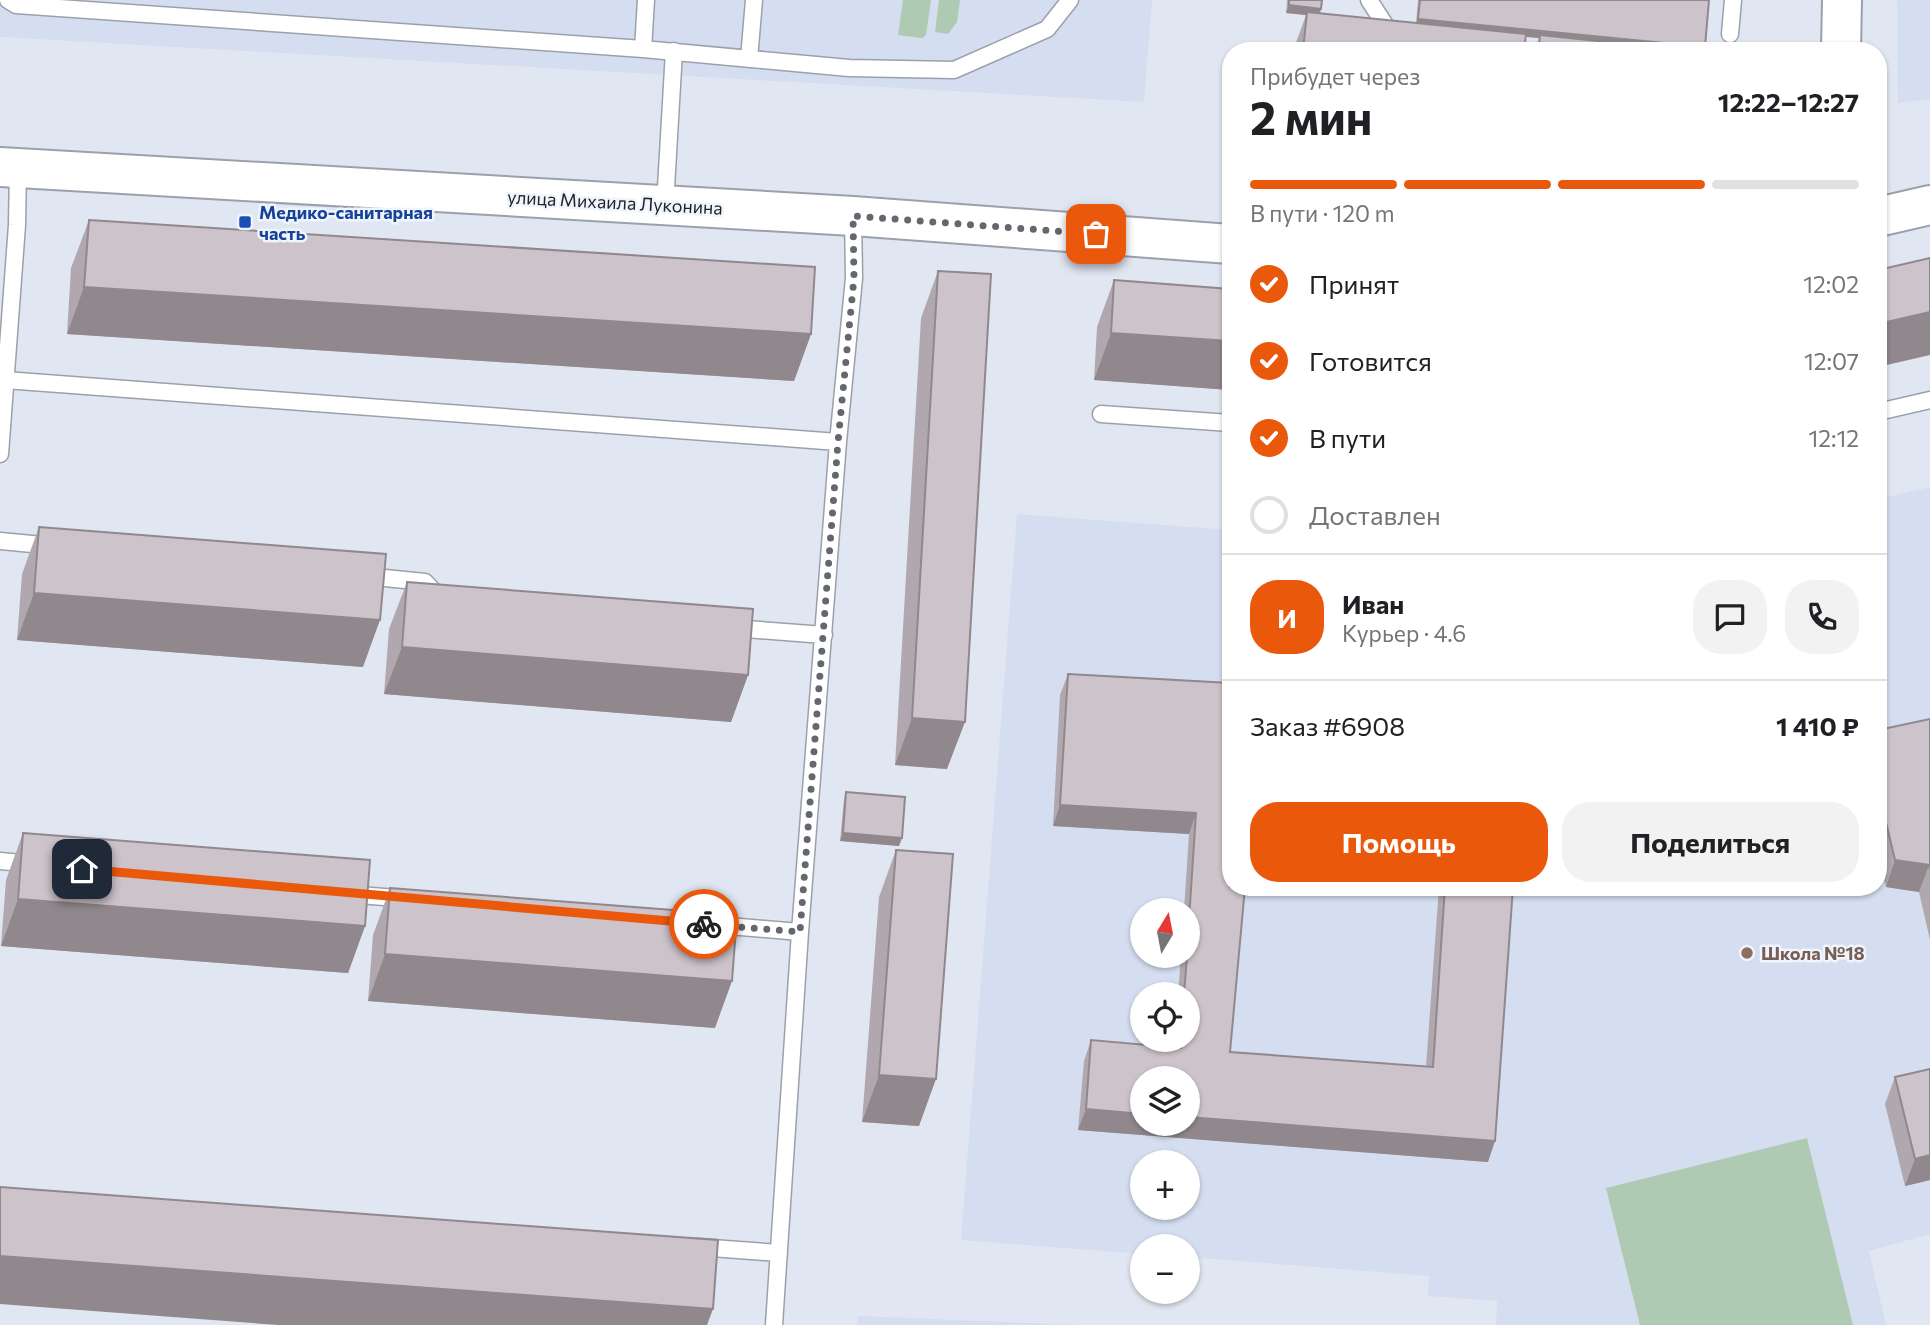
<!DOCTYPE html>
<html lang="ru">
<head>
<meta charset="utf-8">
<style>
  body { margin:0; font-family:Commissioner,sans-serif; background:#f2f2f2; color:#202124; height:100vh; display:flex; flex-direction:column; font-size:26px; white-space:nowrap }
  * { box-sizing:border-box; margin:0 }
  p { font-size:23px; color:#757577 }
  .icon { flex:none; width:38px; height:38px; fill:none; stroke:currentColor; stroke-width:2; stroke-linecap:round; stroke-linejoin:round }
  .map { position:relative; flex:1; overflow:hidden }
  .side { position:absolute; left:1222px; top:42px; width:665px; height:854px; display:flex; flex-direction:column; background:#fff; border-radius:28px; box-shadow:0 2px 5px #0004 }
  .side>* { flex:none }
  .needle { width:46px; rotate:10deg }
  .controls { position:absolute; left:1130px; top:898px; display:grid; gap:14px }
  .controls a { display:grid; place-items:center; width:70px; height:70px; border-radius:50%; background:#fff; box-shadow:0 2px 5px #0004; font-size:35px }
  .pin { position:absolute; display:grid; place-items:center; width:60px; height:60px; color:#fff; margin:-30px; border-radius:14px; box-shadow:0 4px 10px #0006 }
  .courier { position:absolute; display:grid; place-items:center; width:70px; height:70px; margin:-35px; border:5px solid #ea580c; border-radius:50%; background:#fff; color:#222; box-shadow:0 2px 9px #0007 }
  .summary em { font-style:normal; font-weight:700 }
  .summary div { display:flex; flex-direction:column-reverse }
  .summary { display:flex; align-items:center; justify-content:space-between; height:119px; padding:0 28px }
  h1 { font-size:46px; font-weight:700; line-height:52px }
  .bar { display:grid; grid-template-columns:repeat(4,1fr); gap:10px 7px; align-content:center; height:84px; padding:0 28px }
  .bar i { height:9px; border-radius:5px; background:#e0e0e0 }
  .bar .selected { background:#ea580c }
  .bar p { grid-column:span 4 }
  .line { display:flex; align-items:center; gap:18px; padding:0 28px; border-top:2px solid #e0e0e0 }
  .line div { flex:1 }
  .round { display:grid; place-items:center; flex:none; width:74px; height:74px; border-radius:28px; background:#f2f2f2 }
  ol { padding:0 28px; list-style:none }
  li { display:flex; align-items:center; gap:21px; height:77px }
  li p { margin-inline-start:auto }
  li .icon { padding:7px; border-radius:50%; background:#ea580c; color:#fff; stroke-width:4 }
  li:last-child { color:#757577 }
  li i { width:38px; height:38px; border:4px solid #e0e0e0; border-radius:50% }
  .cta { display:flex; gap:14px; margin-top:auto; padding:14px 28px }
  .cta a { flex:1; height:80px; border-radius:28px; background:#ea580c; color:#fff; font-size:28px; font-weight:700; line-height:80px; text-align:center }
  .cta a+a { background:#f2f2f2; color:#202124 }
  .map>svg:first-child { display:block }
  .built { fill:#d4def0; fill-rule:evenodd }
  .green { fill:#afcab2 }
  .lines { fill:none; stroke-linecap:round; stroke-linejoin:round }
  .service-casing { stroke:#9ba1ab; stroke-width:19 }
  .tertiary-casing { stroke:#9ba1ab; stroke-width:42 }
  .secondary-casing { stroke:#9ba1ab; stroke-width:42 }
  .service { stroke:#fff; stroke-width:16 }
  .tertiary { stroke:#fff; stroke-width:38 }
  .secondary { stroke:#fff; stroke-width:38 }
  .wall { fill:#b0a8ae; fill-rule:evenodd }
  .shaded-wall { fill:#90888d }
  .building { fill:#cdc3ca; stroke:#90888d; stroke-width:2 }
  .done { stroke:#64686e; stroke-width:7; stroke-dasharray:0 12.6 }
  .route { stroke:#ea580c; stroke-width:9 }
  .transit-dot { fill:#1a4fb4; stroke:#eff4fd; stroke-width:2.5 }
  .education-dot { fill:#8d6e63; stroke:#eff4fd; stroke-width:2.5 }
  .labels { text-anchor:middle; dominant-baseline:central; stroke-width:5; stroke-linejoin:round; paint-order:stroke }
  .street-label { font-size:18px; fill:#212327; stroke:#eff4fd }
  .transit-label { font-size:18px; font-weight:bold; fill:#164399; stroke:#eff4fd; text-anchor:start }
  .education-label { font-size:18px; font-weight:bold; fill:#785e54; stroke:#eff4fd; text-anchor:start }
</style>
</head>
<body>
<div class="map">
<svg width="1930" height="1325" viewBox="0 0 1930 1325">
  <rect width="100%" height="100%" fill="#e1e7f2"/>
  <path class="built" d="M0,0H1152L1144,102L0,37Z
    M1897,0H1930V99L1898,103Z
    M1930,487V1234L1869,1251L1886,1325H1496L1497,1301L1428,1296L1429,1276L1188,1257V1246H1143V1254L961,1240L1017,514L1230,530V887H1878V499ZM1143,910H1188V956H1143ZM1143,994H1188V1040H1143ZM1143,1078H1188V1124H1143ZM1143,1162H1188V1208H1143Z
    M858,1314V1316L1081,1325H857Z"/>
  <path class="green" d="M903,0H931L926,35L922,38L898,35Z
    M939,0H960L957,22L948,34L935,32Z
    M1807,1138L1853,1325H1640L1606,1188Z"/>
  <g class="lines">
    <defs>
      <path id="service" d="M8,0L16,5L643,49L849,68L954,70L1047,29L1070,0
        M1369,0L1391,34L1389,51
        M1730,34L1733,0
        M643,49L646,0
        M749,59L754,0
        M665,205L674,51
        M5,380L838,442
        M1878,412L1930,400
        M1101,414L1230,423
        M0,454L17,225L18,168
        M0,541L53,546
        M365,576L425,582L440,598
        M733,628L824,635
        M0,861L32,864
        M347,894L409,899
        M717,925L800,932
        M698,1247L779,1253
        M774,1325L800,932L838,442L854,278L853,216"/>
      <path id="tertiary" d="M1841,51L1842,0"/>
      <path id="secondary" d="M0,167L853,216L1230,244
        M1878,217L1930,205"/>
    </defs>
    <use href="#service" class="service-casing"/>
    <use href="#tertiary" class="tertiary-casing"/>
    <use href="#secondary" class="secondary-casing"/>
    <use href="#service" class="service"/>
    <use href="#tertiary" class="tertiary"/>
    <use href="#secondary" class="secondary"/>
  </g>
  <path class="wall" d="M1287,0H1322L1320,13L1416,23L1418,0H1709L1705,47L1704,51H1293L1306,15L1286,13ZM1525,37L1539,38L1537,45L1525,43Z
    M89,220L811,334L794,381L67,334L71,268Z
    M938,271L947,769L895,765L921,318Z
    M1114,280L1230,289V390L1094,380L1097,327Z
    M39,527L363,667L17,640L22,574Z
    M407,582L748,675L731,722L384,694L389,629Z
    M1068,674L1230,683V1052L1426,1067L1439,887H1513L1488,1162L1078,1130L1084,1061L1091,1040L1174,1047L1175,1040H1188V994H1178L1181,956H1188V910H1184L1189,834L1053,826L1060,695Z
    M1930,719V940L1919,892L1886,887L1878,856V730Z
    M846,792L899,846L840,841L844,799Z
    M23,833L365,926L348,973L1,946L6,880Z
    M896,850L919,1126L862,1122L879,897Z
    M390,888L715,1028L368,1001L373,935Z
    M1895,1077L1930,1180L1905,1186L1885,1104Z"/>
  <path class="shaded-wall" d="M1289,5L1321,9L1319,16L1307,12L1306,15L1286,13Z
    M1418,19L1705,47L1704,51H1669L1540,35L1539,38L1415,26Z
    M84,287L811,334L794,381L67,334Z
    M1930,312V355L1878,367V324Z
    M1111,333L1230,341V390L1094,380Z
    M34,593L380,620L363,667L17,640Z
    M402,647L748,675L731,722L384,694Z
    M912,718L965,722L947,769L895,765Z
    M1060,805L1196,813L1189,834L1053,826Z
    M843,833L902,838L899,846L840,841Z
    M1895,860L1929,865L1919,892L1886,887Z
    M18,899L365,926L348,973L1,946Z
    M385,954L732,981L715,1028L368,1001Z
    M879,1075L936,1079L919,1126L862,1122Z
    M1086,1109L1143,1114V1124H1188V1117L1495,1141L1488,1162L1078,1130Z
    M1930,1155V1180L1905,1186L1915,1159Z
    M0,1256L713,1309L707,1325H278L0,1304Z"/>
  <path class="building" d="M1289,0H1322L1321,9L1289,5Z
    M1420,0H1709L1705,47L1418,19Z
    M1307,12L1526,34L1525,43L1539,45L1540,35L1694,51H1303Z
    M89,220L815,267L811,334L84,287Z
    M1930,258V312L1878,324V270Z
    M938,271L991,274L965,722L912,718Z
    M1114,280L1230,289V341L1111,333Z
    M39,527L386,554L380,620L34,593Z
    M407,582L753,609L748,675L402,647Z
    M1068,674L1230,683V887H1245L1230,1052L1433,1067L1445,887H1513L1495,1141L1188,1117V1078H1143V1114L1086,1109L1091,1040L1181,1048V1040H1188V994H1184L1187,956H1188V935L1196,813L1060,805Z
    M1930,719V869L1929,865L1895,860L1878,789V730Z
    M846,792L905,797L902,838L843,833Z
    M23,833L370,860L365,926L18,899Z
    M896,850L953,854L936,1079L879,1075Z
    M390,888L737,915L732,981L385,954Z
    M1930,1069V1155L1915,1159L1895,1077Z
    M0,1187L718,1240L713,1309L0,1256Z"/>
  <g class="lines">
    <path class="done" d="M704,924L800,932L838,442L854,278L853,216L1096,234"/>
    <path class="route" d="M82,869L704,924"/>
  </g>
  <rect class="transit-dot" x="238" y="215" width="14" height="14" rx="3.5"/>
  <circle class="education-dot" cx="1747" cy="953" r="7"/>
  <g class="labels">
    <g class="street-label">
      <text transform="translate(615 202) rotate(3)">улица Михаила Луконина</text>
    </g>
    <g class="transit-label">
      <text x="259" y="212">Медико-санитарная<tspan x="259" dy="21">часть</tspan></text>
    </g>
    <g class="education-label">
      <text x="1761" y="953">Школа №18</text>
    </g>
  </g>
</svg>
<div class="controls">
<a><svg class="needle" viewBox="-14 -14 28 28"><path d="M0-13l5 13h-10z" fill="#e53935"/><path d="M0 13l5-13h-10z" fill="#757577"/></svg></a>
<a><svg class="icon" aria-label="locate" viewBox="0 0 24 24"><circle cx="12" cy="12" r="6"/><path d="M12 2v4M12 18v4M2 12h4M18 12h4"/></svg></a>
<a><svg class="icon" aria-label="layers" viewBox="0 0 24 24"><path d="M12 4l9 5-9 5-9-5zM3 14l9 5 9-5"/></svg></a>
<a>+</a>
<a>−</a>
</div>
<div class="pin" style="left:1096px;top:234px;background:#ea580c"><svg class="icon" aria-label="bag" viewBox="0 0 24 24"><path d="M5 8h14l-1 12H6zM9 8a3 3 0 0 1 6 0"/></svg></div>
<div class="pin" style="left:82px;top:869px;background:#1f2937"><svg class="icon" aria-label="home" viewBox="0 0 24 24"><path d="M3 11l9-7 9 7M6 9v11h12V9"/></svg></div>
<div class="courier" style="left:704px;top:924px"><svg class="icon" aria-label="bike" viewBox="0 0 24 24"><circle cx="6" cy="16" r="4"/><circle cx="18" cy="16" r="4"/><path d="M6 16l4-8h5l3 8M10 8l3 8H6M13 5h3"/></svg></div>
<section class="side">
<div class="summary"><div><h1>2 мин</h1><p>Прибудет через</p></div><em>12:22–12:27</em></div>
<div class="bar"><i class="selected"></i><i class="selected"></i><i class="selected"></i><i></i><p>В пути · 120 m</p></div>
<ol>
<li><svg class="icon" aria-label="check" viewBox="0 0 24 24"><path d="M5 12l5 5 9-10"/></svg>Принят<p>12:02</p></li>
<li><svg class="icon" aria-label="check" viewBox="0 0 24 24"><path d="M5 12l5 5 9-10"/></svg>Готовится<p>12:07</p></li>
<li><svg class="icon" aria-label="check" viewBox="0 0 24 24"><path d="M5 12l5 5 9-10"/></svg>В пути<p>12:12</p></li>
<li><i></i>Доставлен</li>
</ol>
<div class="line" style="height:126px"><b class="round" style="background:#ea580c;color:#fff">И</b><div><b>Иван</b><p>Курьер · 4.6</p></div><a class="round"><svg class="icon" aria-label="chat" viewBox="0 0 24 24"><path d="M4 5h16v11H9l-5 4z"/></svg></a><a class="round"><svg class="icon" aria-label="phone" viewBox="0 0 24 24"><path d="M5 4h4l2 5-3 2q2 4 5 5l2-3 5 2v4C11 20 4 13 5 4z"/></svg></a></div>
<div class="line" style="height:91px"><div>Заказ #6908</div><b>1 410 ₽</b></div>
<div class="cta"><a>Помощь</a><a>Поделиться</a></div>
</section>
</div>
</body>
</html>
